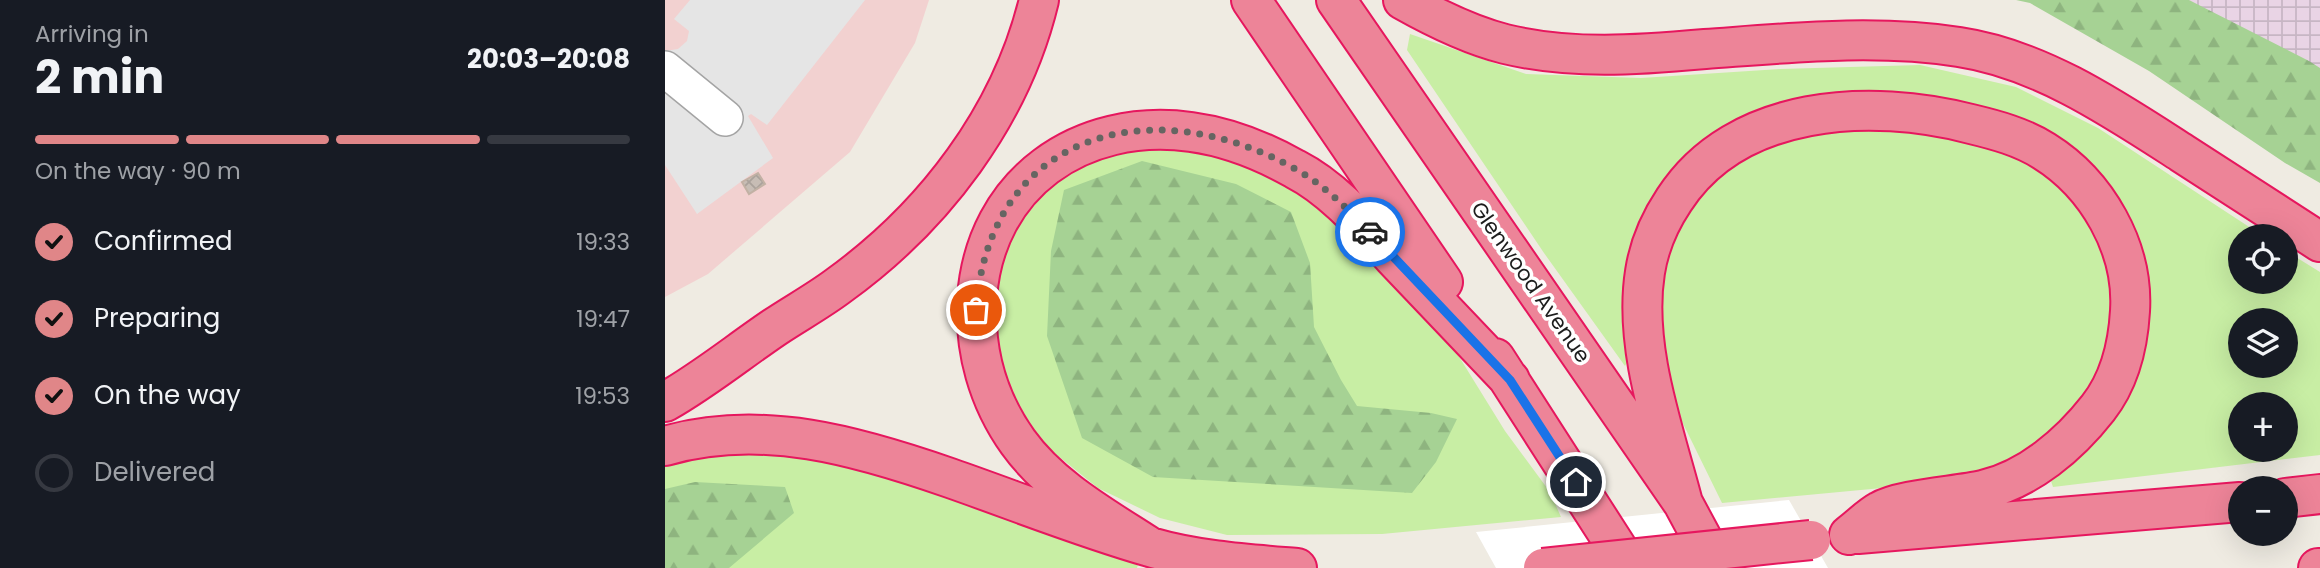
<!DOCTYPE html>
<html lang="en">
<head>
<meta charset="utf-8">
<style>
  body { margin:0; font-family:Poppins,sans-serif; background:#242831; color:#f1f3f6; height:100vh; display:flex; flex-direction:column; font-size:26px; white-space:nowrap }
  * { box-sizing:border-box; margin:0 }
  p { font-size:23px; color:#9ea1a6 }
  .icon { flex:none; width:38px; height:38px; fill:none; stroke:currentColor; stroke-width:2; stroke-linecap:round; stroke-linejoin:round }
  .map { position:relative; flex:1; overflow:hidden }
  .drawer { display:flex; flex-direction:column; background:#171b24; width:665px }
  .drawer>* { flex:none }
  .controls { position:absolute; left:1563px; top:224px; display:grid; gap:14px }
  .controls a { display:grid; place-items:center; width:70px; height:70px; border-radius:50%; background:#171b24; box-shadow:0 7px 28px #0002; font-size:35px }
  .pin { position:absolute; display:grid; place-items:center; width:60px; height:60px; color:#fff; margin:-30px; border:4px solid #fff; border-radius:50%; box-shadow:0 2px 7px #0007 }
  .courier { position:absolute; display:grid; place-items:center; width:70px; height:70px; margin:-35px; border:5px solid #1a73e8; border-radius:50%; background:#fff; color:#222; box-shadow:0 2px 9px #0007 }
  .summary em { font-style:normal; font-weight:700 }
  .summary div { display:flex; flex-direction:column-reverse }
  .summary { display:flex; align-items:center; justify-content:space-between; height:119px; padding:0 35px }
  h1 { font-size:46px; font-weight:700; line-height:52px }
  .bar { display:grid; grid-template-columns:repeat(4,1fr); gap:10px 7px; align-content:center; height:84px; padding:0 35px }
  .bar i { height:9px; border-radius:5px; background:#363941 }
  .bar .selected { background:#e08688 }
  .bar p { grid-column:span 4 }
  ol { padding:0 35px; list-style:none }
  li { display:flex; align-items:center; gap:21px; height:77px }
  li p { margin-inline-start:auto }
  li .icon { padding:7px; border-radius:50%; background:#e08688; color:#111; stroke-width:4 }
  li:last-child { color:#9ea1a6 }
  li i { width:38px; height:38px; border:4px solid #363941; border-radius:50% }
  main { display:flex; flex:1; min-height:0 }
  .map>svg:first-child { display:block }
  .commercial { fill:#f2d1d0 }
  .industrial { fill:url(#industrial-grid) }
  .grass { fill:#c8eea4; fill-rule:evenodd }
  .forest { fill:url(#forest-firs) }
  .parking { fill:#e5e5e5 }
  .pier { fill:#fff }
  .building { fill:url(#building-cross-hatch); stroke:#c2b1a4; stroke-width:2 }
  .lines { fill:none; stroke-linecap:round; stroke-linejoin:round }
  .minor-casing { stroke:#a4a4a4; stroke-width:38 }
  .highway-casing { stroke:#e6175e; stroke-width:42 }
  .minor { stroke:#fff; stroke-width:35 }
  .highway { stroke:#ed8498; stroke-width:38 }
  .highway-bridge-casing { stroke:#e6175e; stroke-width:42; stroke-linecap:butt }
  .highway-bridge { stroke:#ed8498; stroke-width:38 }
  .done { stroke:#666562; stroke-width:7; stroke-dasharray:0 12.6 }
  .route { stroke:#1a73e8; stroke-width:9 }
  .labels { text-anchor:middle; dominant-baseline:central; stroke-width:7; stroke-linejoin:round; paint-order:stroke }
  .street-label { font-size:21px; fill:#1d1d1d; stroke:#fff }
</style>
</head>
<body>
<main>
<section class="drawer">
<div class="summary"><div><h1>2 min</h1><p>Arriving in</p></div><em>20:03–20:08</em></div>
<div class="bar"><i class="selected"></i><i class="selected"></i><i class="selected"></i><i></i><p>On the way · 90 m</p></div>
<ol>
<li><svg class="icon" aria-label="check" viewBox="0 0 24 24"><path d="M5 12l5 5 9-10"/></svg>Confirmed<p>19:33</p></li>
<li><svg class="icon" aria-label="check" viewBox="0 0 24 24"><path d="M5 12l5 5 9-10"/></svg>Preparing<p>19:47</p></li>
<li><svg class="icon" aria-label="check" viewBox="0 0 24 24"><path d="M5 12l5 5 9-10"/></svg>On the way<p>19:53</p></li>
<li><i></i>Delivered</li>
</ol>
</section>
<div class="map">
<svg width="1655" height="568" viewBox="0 0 1655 568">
  <defs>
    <pattern id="industrial-grid" width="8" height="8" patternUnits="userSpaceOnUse" patternTransform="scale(1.75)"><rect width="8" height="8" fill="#e9d4e5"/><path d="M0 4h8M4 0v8" fill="none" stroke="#c7b6c4"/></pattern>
    <pattern id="forest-firs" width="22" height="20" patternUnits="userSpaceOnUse" patternTransform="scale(1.75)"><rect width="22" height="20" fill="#a6d294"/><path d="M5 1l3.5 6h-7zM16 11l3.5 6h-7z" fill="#8eb47f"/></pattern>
    <pattern id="building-cross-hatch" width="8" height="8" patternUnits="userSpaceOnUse" patternTransform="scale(1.75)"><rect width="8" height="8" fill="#c7bdb5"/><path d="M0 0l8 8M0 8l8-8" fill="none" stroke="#aaa29b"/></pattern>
  </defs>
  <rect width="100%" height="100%" fill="#efebe2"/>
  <path class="commercial" d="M0,0H264L250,43L185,152L43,274L0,297Z"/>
  <path class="industrial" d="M1455,0H1655V112Z"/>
  <path class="grass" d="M745,34L861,74L976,78L1115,69L1255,65L1351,87L1433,128L1598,236H1575V282H1620L1621,251L1655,272V455L1388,487L1386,481L1446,423L1477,364L1480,268L1387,140L1150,100L1050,132L995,186L964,283L966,354L960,366L879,253L742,50ZM1575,320H1620V366H1575ZM1575,404H1620V450H1575Z
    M1178,123L1322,142L1399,183L1432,231L1449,292L1446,345L1432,382L1404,419L1345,465L1292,481L1057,503L1004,395L988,304L1001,246L1023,200L1058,164L1112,137Z
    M519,143L625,181L733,274L793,355L840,431L885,492L896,517L717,534L562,535L495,518L433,488L377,443L338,378L327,334L331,265L352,215L403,166L456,145Z
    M61,445L167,455L474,561L472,568H0V459Z"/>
  <path class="forest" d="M1351,0H1524L1644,61L1655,68V183L1620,163L1484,71L1365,3Z
    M477,161L571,184L626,212L645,263L649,327L676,380L692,406L766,413L792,419L771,462L747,493L488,477L417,438L382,336L386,251L399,190Z
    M30,482L120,487L129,513L64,568H0V489Z"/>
  <path class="parking" d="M25,0H200L102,125L86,114L83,116L108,158L32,214L0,165V51L13,49L22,41L24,31L9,19Z"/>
  <path class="pier" d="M1124,500L1163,568H831L811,532Z"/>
  <path class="building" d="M93,173L100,184L84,194L77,182Z"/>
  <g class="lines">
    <defs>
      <path id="minor" d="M0,69L60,118"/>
      <path id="highway" d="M586,0L778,282
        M671,0L1018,503L1053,568
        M738,0C770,18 804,35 840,44C906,60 973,55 1040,49C1124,43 1210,34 1294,47C1375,59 1449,109 1517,153C1563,183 1609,212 1655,242
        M830,358L965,568
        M0,402C39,380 73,352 110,327C131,313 153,301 173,286C269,217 346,116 374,0
        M0,446C97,418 193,446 285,478C351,501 418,528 485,547C533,561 583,564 632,568
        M1620,498L1655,494
        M1018,503C999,430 968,347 980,272C984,246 995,221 1009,200C1071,104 1206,98 1306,124C1331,130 1357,137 1379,151C1432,184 1469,248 1465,311C1463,346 1455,380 1433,408C1404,445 1364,479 1318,490C1292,496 1235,499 1215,511C1204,517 1195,527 1184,535
        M1193,534L1575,502
        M485,547C439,517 386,488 353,442C323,400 309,350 312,298C320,183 416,117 526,132C563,137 598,151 630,169C669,189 699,225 728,257C767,298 806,339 845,380
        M1653,568H1655"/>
    </defs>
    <use href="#minor" class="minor-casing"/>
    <use href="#highway" class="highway-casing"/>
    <use href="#minor" class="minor"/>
    <use href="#highway" class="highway"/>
    <defs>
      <path id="highway-bridge" d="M878,568L1146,540"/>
    </defs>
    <use href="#highway-bridge" class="highway-bridge-casing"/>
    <use href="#highway-bridge" class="highway-bridge"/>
  </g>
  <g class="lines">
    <path class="done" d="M311,310C324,129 491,89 632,170C659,185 683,209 705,232"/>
    <path class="route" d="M705,232L845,380L911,482"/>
  </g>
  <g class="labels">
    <g class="street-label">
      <text transform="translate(866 282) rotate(55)">Glenwood Avenue</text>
    </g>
  </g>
</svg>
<div class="controls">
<a><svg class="icon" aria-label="locate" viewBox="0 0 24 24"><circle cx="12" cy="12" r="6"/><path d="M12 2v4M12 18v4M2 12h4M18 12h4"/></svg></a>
<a><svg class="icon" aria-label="layers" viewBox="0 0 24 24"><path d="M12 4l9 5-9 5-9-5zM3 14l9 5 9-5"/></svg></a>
<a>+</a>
<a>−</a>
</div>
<div class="pin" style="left:311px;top:310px;background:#ea580c"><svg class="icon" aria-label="bag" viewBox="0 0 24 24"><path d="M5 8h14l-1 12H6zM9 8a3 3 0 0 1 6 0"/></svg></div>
<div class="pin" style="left:911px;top:482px;background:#1f2937"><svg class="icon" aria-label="home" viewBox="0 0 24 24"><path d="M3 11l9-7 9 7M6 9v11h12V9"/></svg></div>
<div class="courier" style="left:705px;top:232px"><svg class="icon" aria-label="car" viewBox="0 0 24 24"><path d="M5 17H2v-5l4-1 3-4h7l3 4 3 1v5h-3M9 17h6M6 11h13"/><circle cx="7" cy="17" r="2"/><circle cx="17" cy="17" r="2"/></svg></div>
</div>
</main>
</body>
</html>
